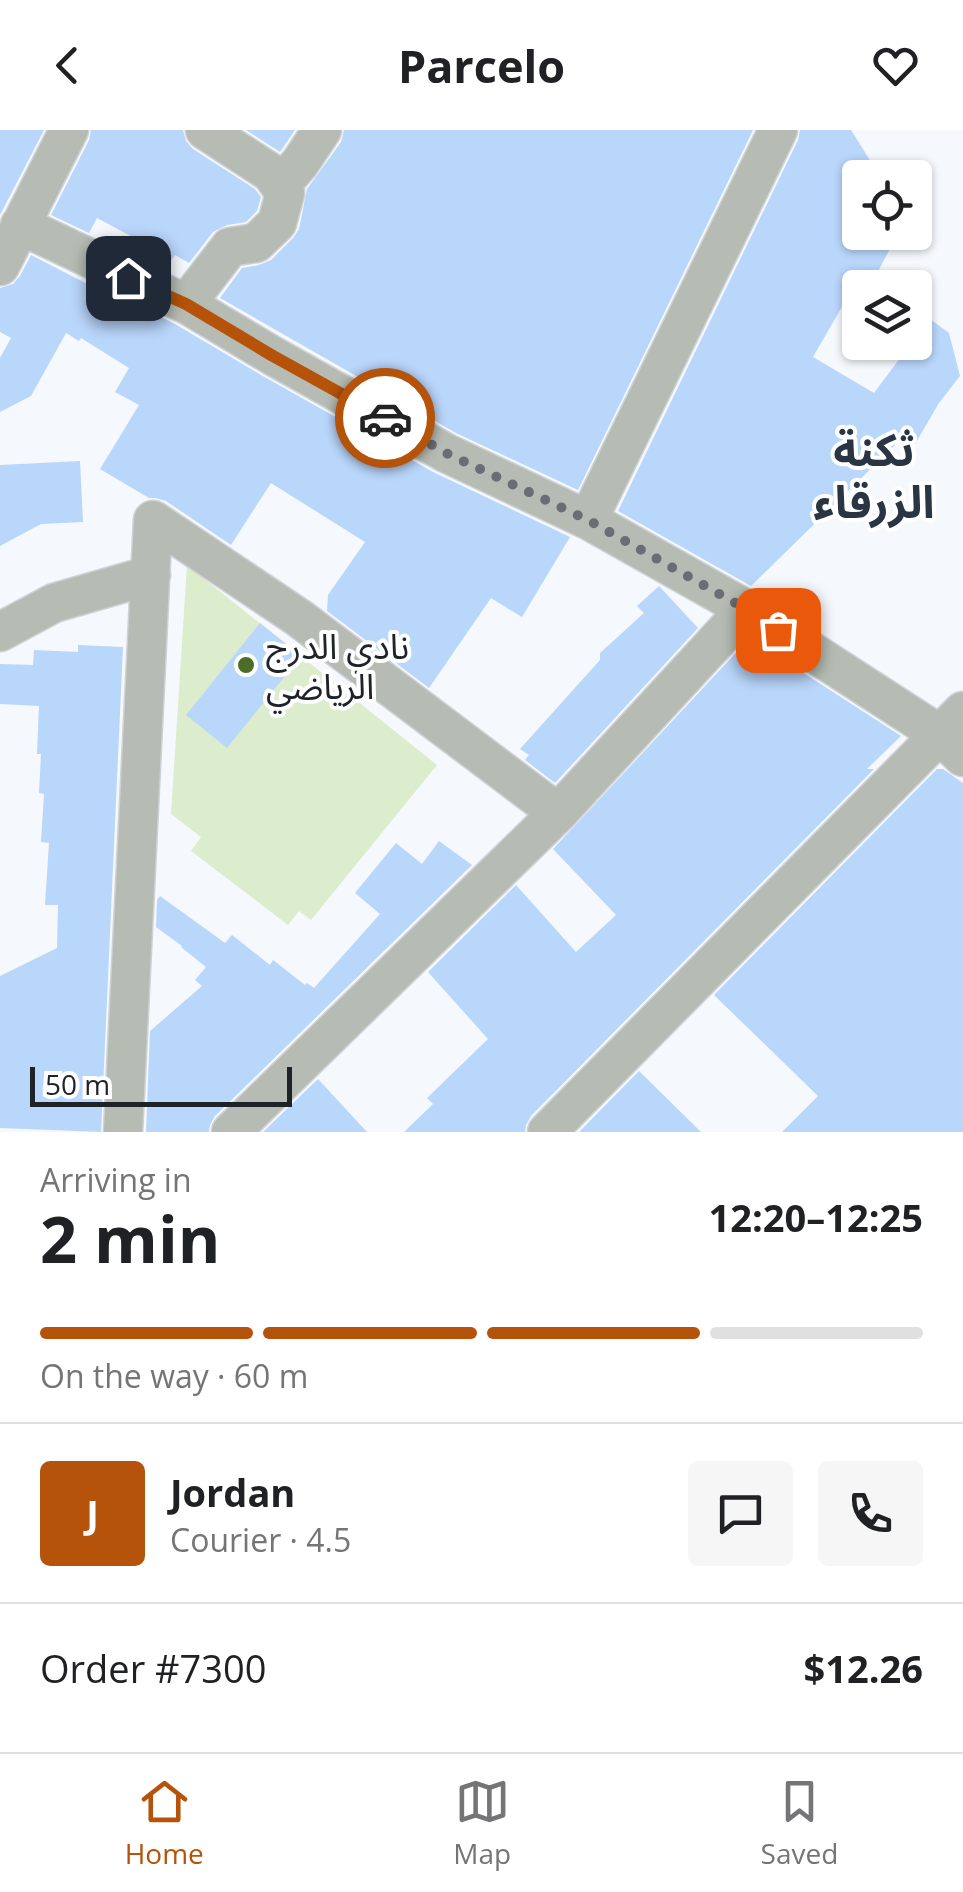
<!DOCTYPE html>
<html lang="en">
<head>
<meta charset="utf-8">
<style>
  body { margin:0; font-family:"Open Sans","Noto Sans Arabic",sans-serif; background:#f6f6f6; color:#202124; height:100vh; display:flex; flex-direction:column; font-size:38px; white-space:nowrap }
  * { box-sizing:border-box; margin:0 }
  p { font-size:32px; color:#757577 }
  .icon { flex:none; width:55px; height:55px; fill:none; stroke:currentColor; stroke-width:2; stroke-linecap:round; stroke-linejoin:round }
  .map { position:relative; height:1002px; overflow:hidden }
  .side { display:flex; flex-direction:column; background:#fff; flex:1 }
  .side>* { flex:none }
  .controls { position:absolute; left:842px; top:30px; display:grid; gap:20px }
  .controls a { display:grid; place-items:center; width:90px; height:90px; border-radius:10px; background:#fff; box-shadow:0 2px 8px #0004; font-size:50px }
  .scale { position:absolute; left:30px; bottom:25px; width:262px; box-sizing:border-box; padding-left:10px; border:5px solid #1e232a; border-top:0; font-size:28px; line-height:35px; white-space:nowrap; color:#1e232a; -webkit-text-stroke:8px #fff; paint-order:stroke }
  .pin { position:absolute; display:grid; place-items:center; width:85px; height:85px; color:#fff; margin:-42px; border-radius:20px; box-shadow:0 5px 15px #0006 }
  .courier { position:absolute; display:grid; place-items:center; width:100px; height:100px; margin:-50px; border:8px solid #b45309; border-radius:50%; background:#fff; color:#222; box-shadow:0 2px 12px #0007 }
  .headline em { font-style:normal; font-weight:700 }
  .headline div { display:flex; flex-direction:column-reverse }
  .headline { display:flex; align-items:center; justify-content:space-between; height:170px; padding:0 40px }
  h1 { font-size:65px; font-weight:700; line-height:75px }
  .bar { display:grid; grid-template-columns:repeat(4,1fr); gap:15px 10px; align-content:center; height:120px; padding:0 40px }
  .bar i { height:12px; border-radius:8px; background:#e0e0e0 }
  .bar .active { background:#b45309 }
  .bar p { grid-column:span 4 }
  .line { display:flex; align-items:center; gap:25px; padding:0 40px; border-top:2px solid #e0e0e0 }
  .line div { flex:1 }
  .round { display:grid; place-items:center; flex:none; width:105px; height:105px; border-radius:10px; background:#f6f6f6 }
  header { display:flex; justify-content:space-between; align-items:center; height:130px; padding:0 40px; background:#fff; font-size:45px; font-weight:700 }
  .tab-bar { display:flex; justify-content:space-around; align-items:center; height:140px; border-top:2px solid #e0e0e0; background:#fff; font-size:28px; color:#757577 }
  .tab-bar a { display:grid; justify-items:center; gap:5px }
  .tab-bar .active { color:#b45309 }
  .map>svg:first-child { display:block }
  .green { fill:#dcedce }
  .building { fill:#b9d6fb }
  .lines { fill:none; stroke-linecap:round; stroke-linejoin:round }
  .minor-casing { stroke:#ced2d6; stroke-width:41 }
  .minor { stroke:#b6bcb3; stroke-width:38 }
  .done { stroke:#696e74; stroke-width:10; stroke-dasharray:0 18 }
  .route { stroke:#b45309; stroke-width:12 }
  .poi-dot { fill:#4b6d25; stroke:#fff; stroke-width:4 }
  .labels { text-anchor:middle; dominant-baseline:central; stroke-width:8; stroke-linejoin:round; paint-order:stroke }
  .poi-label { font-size:35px; fill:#1e232a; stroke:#fff; text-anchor:start }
  .district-label { font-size:45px; font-weight:bold; fill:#2a3543; stroke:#fff }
</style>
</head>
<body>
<header><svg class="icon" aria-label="back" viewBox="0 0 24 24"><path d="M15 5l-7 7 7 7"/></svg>Parcelo<svg class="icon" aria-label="heart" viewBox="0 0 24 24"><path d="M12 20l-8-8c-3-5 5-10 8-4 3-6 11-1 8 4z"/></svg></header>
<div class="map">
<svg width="963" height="1002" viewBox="0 0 963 1002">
  <rect width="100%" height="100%" fill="#f5f8fc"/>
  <path class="green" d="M187,435L437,635L311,790L299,781L288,795L191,721L201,707L171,684Z"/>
  <path class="building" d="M0,0H44L0,85Z
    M91,0H183L186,11L193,19L255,59L261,67L257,81L246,92L227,95L213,102L189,133L175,125L169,133L141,116L142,112L97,88L89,103L51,85L89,10Z
    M246,0H295L280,22Z
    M344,0H753L578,360L456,303L220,168L242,138L259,135L271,130L293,108L299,99L307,59L341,12Z
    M800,0H851L881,48H860V102H875L893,113L874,149L870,147L865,158H860L858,169L847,168L813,227L874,263L912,212H915V209L930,189L949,203L960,246L939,273L915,314L900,305L895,315L751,456L618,381L798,10Z
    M31,125L132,177L134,174L175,194L261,245L435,343L570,407L522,487L491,468L429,558L327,481L328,465L365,412L271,353L231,415L166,371L155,368H149L100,339L139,275L115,262L129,238L81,208L79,211L66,203L31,266L0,282V228L11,208L0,202V158L13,154L20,146Z
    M80,331L83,392L41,394L0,416V335Z
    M659,456L698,498L555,653L525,630L529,625L520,619L600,530V523L644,483L637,476Z
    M260,493L301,526L227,618L186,585Z
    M756,512L901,606L867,639H874L531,986L526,995L525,1002H404L433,974L427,968L488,909L428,842L516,755L576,822L616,785L553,719L745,513Z
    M78,515L123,517L101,1002L0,998V846L57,818L58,775H45L49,713L41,712L44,664L39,663L41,624H37L39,576L0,574V534L33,535L34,520L78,522Z
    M937,639H943L963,653V1002H782L818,966L714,865Z
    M439,711L472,735L215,986L210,995L209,1002H146L150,901L202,856L195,850L206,837L181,817L182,816L156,797L157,770L160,766L225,813L232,805L270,835L273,830L305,855L307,853L314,858L380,784L355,763L396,713L422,734Z
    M639,941L701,1002H579Z
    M318,949L367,1002H263Z"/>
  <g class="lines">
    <defs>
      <path id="minor" d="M280,56L300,33L322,0
        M20,95L186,174L273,226L446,323L588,390L746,479L939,604L963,627
        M0,136L69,0
        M186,174L230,117L256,113L277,93L285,63L271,43L205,0
        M588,390L778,0
        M0,502L54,473L151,445
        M123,1002L153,390L299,488L558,683
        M231,1002L558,683L746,479
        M547,1002L963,581"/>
    </defs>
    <use href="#minor" class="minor-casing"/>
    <use href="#minor" class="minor"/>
  </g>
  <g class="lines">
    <path class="done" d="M385,288L446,323L588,390L746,479L778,500"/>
    <path class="route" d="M128,148L186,174L273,226L385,288"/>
  </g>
  <circle class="poi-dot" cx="246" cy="535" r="10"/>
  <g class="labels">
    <g class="poi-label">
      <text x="266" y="515">نادي الدرج<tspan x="266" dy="40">الرياضي</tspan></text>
    </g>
    <g class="district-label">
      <text x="874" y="318">ثكنة<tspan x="874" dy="52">الزرقاء</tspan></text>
    </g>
  </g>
</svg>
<div class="controls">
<a><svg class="icon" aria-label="locate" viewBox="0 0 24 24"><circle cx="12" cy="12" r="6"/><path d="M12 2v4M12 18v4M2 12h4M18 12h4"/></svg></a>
<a><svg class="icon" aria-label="layers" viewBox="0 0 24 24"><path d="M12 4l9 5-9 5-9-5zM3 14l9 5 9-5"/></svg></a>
</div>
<div class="scale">50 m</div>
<div class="pin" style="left:778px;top:500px;background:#ea580c"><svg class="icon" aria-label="bag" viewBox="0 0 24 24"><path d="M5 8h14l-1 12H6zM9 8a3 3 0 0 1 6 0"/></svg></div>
<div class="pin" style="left:128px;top:148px;background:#1f2937"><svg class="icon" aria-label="home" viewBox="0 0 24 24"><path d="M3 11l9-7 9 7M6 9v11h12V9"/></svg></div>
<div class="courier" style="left:385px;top:288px"><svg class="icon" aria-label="car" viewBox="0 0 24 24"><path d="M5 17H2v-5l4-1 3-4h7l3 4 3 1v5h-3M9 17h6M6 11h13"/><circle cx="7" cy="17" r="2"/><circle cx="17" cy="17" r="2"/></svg></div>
</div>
<section class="side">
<div class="headline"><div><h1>2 min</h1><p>Arriving in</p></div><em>12:20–12:25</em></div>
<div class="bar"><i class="active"></i><i class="active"></i><i class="active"></i><i></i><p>On the way · 60 m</p></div>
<div class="line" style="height:180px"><b class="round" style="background:#b45309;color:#fff">J</b><div><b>Jordan</b><p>Courier · 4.5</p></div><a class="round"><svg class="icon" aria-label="chat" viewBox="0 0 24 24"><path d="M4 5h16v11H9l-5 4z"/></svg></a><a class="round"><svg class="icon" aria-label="phone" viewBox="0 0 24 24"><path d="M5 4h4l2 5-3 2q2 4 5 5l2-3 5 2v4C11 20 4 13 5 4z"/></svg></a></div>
<div class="line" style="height:130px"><div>Order #7300</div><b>$12.26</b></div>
</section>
<nav class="tab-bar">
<a class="active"><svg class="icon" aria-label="home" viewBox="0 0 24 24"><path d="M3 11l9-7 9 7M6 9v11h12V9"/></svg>Home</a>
<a><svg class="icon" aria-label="map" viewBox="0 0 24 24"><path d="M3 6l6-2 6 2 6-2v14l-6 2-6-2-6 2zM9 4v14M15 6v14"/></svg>Map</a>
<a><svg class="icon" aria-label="saved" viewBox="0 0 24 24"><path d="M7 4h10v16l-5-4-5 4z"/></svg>Saved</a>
</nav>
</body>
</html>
